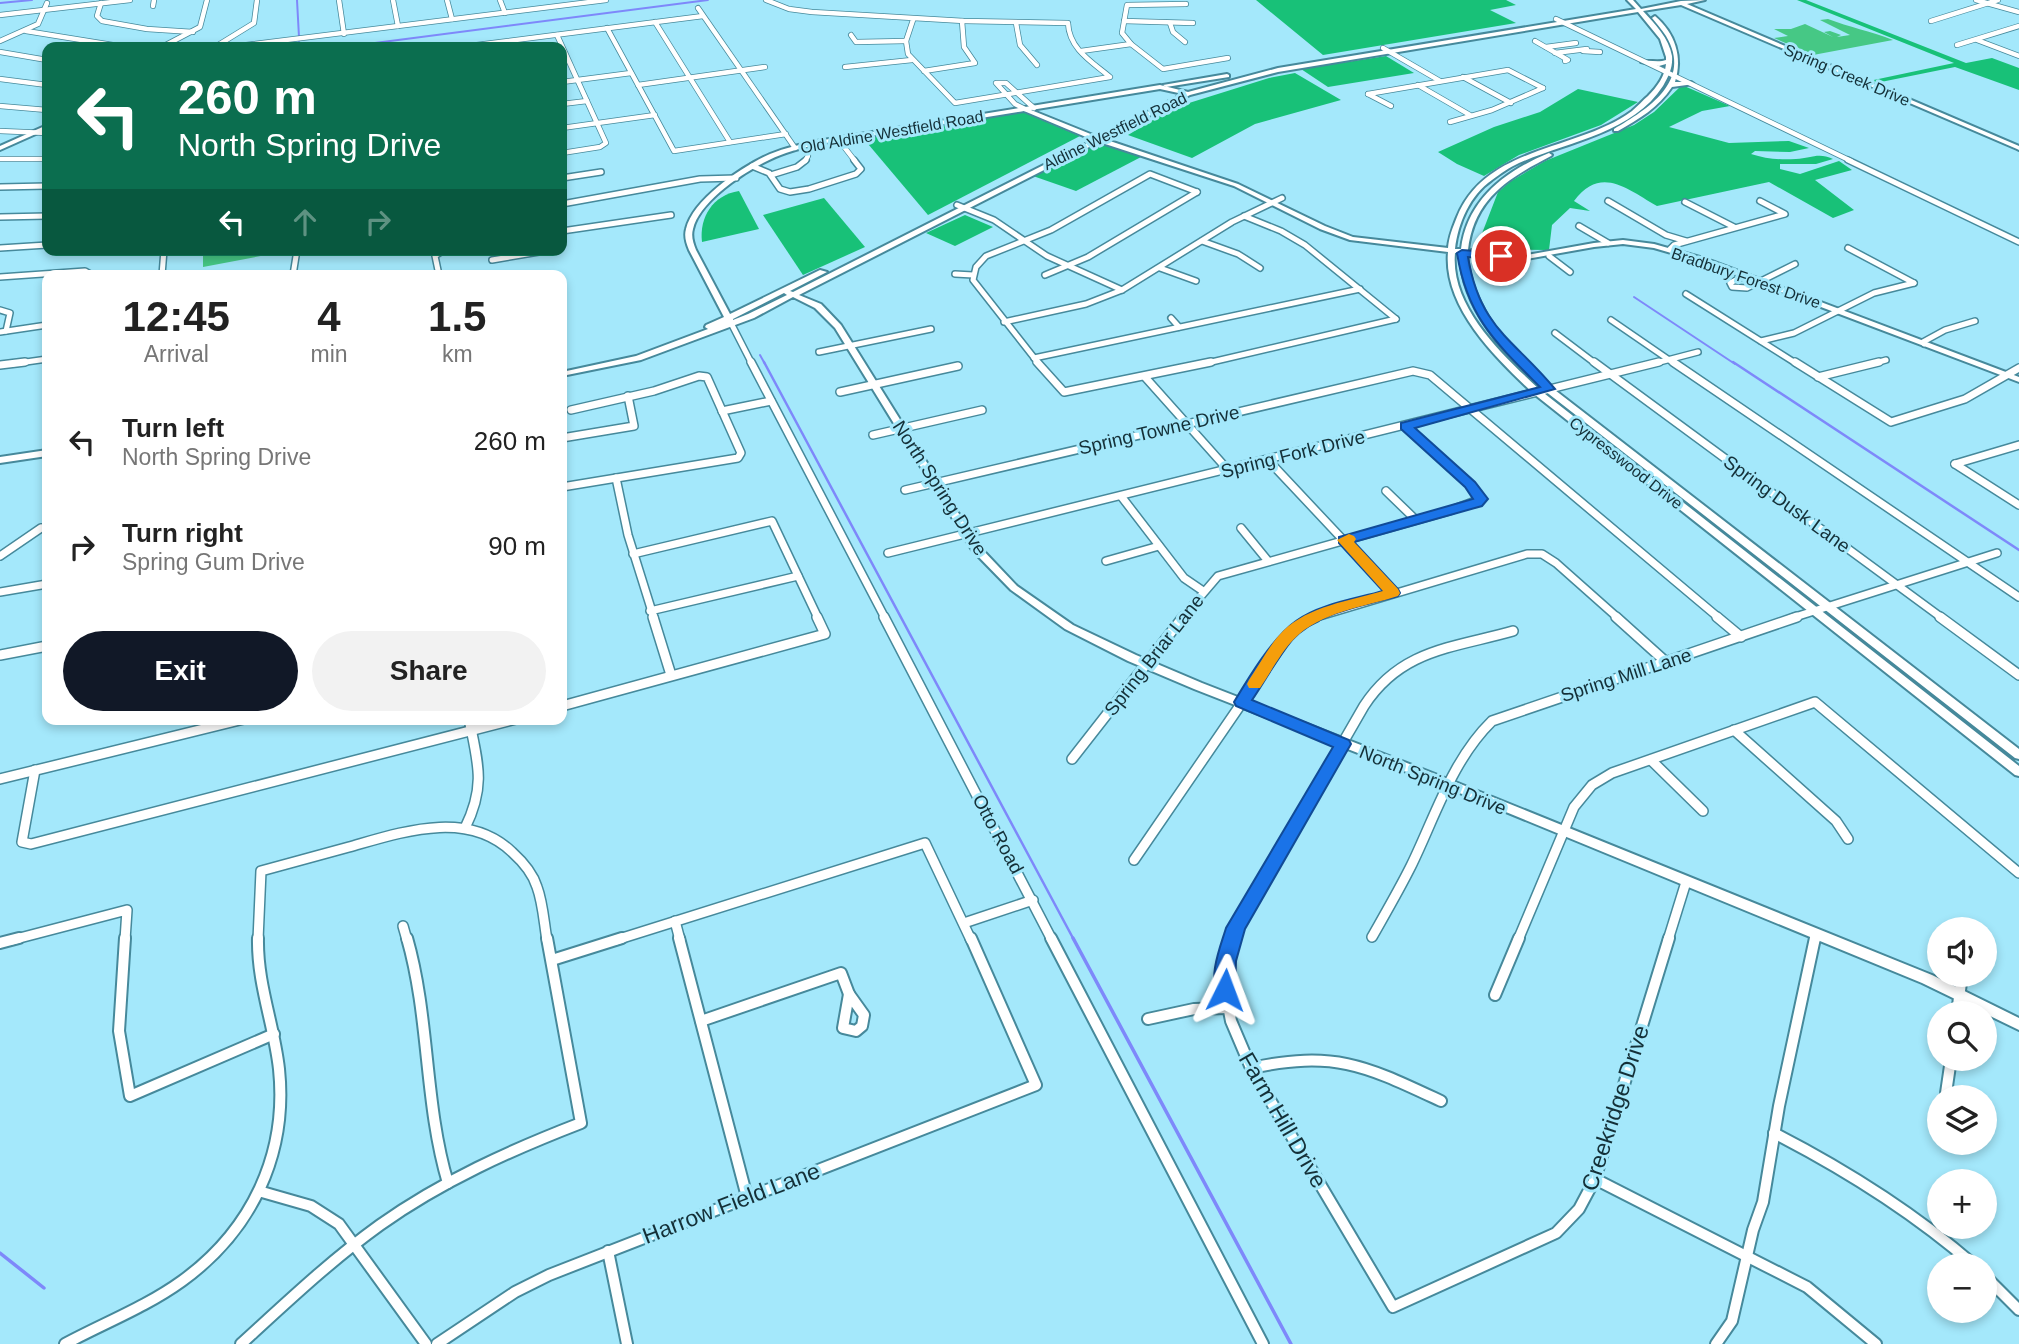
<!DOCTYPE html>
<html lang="en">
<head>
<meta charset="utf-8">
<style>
  body { margin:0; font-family:Arial,sans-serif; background:#f2f2f2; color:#222; height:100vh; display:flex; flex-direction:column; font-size:26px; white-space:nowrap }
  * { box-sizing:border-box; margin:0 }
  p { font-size:23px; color:#767676 }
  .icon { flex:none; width:38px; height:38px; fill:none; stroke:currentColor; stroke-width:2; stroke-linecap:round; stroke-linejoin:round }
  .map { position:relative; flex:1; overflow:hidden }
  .side { position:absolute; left:42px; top:270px; width:525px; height:455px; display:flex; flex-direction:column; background:#fff; border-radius:14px; box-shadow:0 4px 10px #0003 }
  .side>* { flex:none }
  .hud { position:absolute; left:42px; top:42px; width:525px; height:214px; border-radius:14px; box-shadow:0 4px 10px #0003; background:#0b6e4f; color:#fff; overflow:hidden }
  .fabs { position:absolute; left:1927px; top:917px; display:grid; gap:14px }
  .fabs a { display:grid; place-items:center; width:70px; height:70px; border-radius:50%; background:#fff; box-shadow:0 4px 10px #0003; font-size:35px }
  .pin { position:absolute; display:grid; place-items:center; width:60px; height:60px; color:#fff; margin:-30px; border:4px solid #fff; border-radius:50%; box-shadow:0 2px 7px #0007 }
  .me { position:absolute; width:77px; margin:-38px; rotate:3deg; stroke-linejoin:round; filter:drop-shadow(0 0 5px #0008) }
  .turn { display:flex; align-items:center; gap:24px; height:147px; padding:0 21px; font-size:32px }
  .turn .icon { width:91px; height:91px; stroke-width:2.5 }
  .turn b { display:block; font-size:49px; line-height:60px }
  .lanes { display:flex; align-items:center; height:66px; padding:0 21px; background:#0003; justify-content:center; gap:35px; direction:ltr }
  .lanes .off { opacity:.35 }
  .eta { display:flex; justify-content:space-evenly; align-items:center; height:119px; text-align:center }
  .eta b { font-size:42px; font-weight:700; line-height:49px }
  .cta { display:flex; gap:14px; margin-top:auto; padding:14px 21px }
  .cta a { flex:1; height:80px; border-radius:42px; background:#111827; color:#fff; font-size:28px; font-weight:700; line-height:80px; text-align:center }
  .cta a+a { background:#f2f2f2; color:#222 }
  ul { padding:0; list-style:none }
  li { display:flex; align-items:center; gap:21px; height:105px; padding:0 21px }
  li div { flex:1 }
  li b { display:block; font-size:26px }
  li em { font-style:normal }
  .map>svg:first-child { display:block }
</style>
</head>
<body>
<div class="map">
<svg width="2019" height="1344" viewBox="0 0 2019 1344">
  <rect width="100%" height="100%" fill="#a4e8fb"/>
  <g fill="#46c885">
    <path d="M1828 19C1849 27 1870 31 1893 40L1813 55 1774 38 1788 36 1774 29H1791L1805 24 1833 37 1824 32 1830 31 1841 35 1837 37 1850 35 1820 20Z"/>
    <path d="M203 250H292L203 267Z"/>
  </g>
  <g fill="#18c178">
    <path d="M1256 0H1506L1516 5 1490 10 1516 23 1323 55Z"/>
    <path d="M1797 0H1806L1966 63 1992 58 2019 68V90L1955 67 1876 83 1869 81 1954 63Z"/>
    <path d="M1386 56 1414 73 1328 87 1301 69Z"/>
    <path d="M1295 73 1341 100 1255 124 1192 158 1128 135 1173 108 1269 78Z"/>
    <path d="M1682 85 1730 106 1702 111 1669 127 1729 143 1789 141 1809 148 1790 152 1755 151 1751 154C1766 159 1781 160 1796 159 1811 158 1819 152 1833 159L1816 164H1780V169L1800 174 1839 161 1852 170 1815 180 1854 210 1833 218 1769 182 1657 206C1627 189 1601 165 1574 201L1590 211 1570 208 1552 225 1549 250 1476 249 1498 192 1511 181 1545 161 1634 125 1654 112Z"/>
    <path d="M1578 89 1638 102 1601 125 1519 155 1484 176 1457 164 1438 152 1494 127 1540 112Z"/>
    <path d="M1023 112 1080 136 928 215 863 138Z"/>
    <path d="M1098 143 1141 157 1076 191 1033 176Z"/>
    <path d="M739 191 759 229 702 242C699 217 713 195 739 191Z"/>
    <path d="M824 198 865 247 803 275 763 215Z"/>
    <path d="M965 215 993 227 955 246 926 233Z"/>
  </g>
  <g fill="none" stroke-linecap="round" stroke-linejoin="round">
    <g stroke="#7e88fa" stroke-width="2">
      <path d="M297 0 299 37"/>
      <path d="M0 3 32 0"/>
      <path d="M299 42 300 47"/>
      <path d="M344 47 708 0"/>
      <path d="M1634 297 1735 364"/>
      <path d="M760 355 765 364"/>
    </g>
    <g stroke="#7e88fa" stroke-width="2.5">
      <path d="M764 362 1074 940"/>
      <path d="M1733 362 2019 550"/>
    </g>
    <g stroke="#7e88fa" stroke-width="3.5">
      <path d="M1073 938 1291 1344"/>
      <path d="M0 1253 44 1288"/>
    </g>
    <defs>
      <g id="street-far4">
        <path d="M339 0 344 34"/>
        <path d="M393 0 398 26"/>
        <path d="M447 0 452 19"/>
        <path d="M500 0 505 13"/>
        <path d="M766 0 789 9 812 12 964 21 1068 23C1069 49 1092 62 1110 77L955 103 908 54 906 41 913 20"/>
        <path d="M1976 0 2019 12"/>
        <path d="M101 3 97 16 102 21 147 29 193 32"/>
        <path d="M1186 4 1127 5 1122 33 1131 44 1163 69 1228 58"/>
        <path d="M153 6 154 0"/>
        <path d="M698 8 795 148"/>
        <path d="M0 15 130 0"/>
        <path d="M1556 19 1851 161"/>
        <path d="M1124 21 1193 23"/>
        <path d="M1931 21 1998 0"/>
        <path d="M655 22 730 142"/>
        <path d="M1016 23 1020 45 1037 65"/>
        <path d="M1170 23 1173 32 1185 42"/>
        <path d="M607 28 674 151 786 134"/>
        <path d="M26 31 125 47"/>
        <path d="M557 35 606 143 600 147 562 153"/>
        <path d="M851 35 856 42 906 41"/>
        <path d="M1977 40 2019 56"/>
        <path d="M0 41 38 24 47 3"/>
        <path d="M1535 41 1568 60 1565 61"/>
        <path d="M1957 45 2019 26"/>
        <path d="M162 47 200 27 207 0"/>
        <path d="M215 47 254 23 257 0"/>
        <path d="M230 47 606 0"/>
        <path d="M461 47 703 16"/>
        <path d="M1546 47 1576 43"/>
        <path d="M1383 48 1440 81"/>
        <path d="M1081 51 1131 44"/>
        <path d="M1583 51 1600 52"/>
        <path d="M0 52 47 60"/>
        <path d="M1555 53 1587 49"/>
        <path d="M845 67 912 60"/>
        <path d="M924 71 975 63 964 47 962 21"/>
        <path d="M1463 77 1511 103"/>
        <path d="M0 79 47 85"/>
        <path d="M562 82 631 73"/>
        <path d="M638 85 765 67"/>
        <path d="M1418 85 1470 115"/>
        <path d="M1368 94 1508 70 1543 88"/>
        <path d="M1368 94 1391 106"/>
        <path d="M562 104 587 101"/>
        <path d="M0 106 47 110"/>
        <path d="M1025 109 1015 104 996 83H1006L1034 108"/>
        <path d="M1450 122 1492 110 1543 88"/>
        <path d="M562 128 655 115"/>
        <path d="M0 131 47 133"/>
        <path d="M838 139 855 161"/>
        <path d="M0 159H47"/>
        <path d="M805 161 808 156"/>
      </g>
      <g id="street-far3">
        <path d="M1848 160 2019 242"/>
        <path d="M752 166 769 173 780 189 790 192 809 189 856 174 861 169 854 160"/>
        <path d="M771 175 797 167 806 160"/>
        <path d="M562 178 601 172"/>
        <path d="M0 187 47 186"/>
        <path d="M1608 201 1666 235 1686 241"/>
        <path d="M1685 202 1734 227"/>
        <path d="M562 204 700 179 736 178"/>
        <path d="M957 205 994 220 1047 256 1122 290"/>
        <path d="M1244 216 1281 231 1305 245 1396 319"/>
        <path d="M0 217 47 216"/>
        <path d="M1579 226 1608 243"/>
        <path d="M562 231 671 215"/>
        <path d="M1202 241 1238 254 1260 268"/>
        <path d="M0 248 47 245"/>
        <path d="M1848 248 1914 283"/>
        <path d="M1672 251 1670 249 1674 245 1785 214 1760 201"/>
        <path d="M1549 256 1570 272"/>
        <path d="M492 260 551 250"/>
        <path d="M1160 268 1196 281"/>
        <path d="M955 274 973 275"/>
        <path d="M162 275 164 250"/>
        <path d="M293 275 297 250"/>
        <path d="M439 275 435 256 444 250"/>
        <path d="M1045 275 1088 257 1197 192"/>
        <path d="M1744 276 1730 283 1732 287 1747 288 1795 264"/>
        <path d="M0 277 85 271 92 275"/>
        <path d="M1686 294 1797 364"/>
        <path d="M0 310 10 313 6 331"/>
        <path d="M1171 318 1179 327"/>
        <path d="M1611 320 1675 364"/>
        <path d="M1004 322 1086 304 1122 290 1232 222 1282 198"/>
        <path d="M732 325 752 364"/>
        <path d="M0 332 47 325"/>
        <path d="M1555 333 1596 364"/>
        <path d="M1761 341 1794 333 1874 293 1914 283"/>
        <path d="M1924 344 1923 342 1945 330 1975 321"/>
        <path d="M819 352 931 329"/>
        <path d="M1034 358 1360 289"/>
        <path d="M12 364 47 359"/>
        <path d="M1039 364 973 280 976 267 986 256 1051 230 1150 174 1197 192"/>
        <path d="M1203 364 1396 319"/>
        <path d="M1652 364 1698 352"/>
        <path d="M1872 364 1886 360"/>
      </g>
      <g id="street-far2">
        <path d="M751 362 885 618"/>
        <path d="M1037 362 1064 392 1211 362"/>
        <path d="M1594 362 1942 618"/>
        <path d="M1673 362 2019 597"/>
        <path d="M1795 362 1891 422 1965 399 2019 368"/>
        <path d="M0 365 25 362"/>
        <path d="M1145 377 1228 470"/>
        <path d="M1818 377 1879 362"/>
        <path d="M840 392 958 366"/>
        <path d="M722 411 771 401"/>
        <path d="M873 435 982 410"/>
        <path d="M562 438 634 426 628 396"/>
        <path d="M1268 460 1393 593"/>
        <path d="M1955 464 2019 505"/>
        <path d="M1955 464 2019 445"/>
        <path d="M616 478 628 535 654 618"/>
        <path d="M562 487 738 458 741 453 707 377 699 376 654 391 571 410"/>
        <path d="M905 490 1413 371 1430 375 1719 618"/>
        <path d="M1386 491 1416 520"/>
        <path d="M1121 496 1184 578 1203 591"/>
        <path d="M1241 528 1268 561"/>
        <path d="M888 553 1659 362"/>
        <path d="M633 554 772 521 818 618"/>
        <path d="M0 556 41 528"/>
        <path d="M1106 561 1159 546"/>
        <path d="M0 592 47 584"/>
        <path d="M650 611 798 576"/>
        <path d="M1182 618 1218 576 1449 511 1481 499 1470 485 1405 426"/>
        <path d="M1313 618 1527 554H1542L1556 563 1618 618"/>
        <path d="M1792 618 1997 553"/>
      </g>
      <g id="street-far1">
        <path d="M653 617 671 675"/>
        <path d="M884 617 1052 940"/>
        <path d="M1616 617 1666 662"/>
        <path d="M1717 617 1741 637"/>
        <path d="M1940 617 2019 675"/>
        <path d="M0 655 47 646"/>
        <path d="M562 706 825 634 817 617"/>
        <path d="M1734 730 1836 821 1848 839"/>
        <path d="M1072 759 1183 617"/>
        <path d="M1651 760 1703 811"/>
        <path d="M35 770 22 842 31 844 516 719"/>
        <path d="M0 779 244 719"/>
        <path d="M465 828C486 786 478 763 469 719"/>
        <path d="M1134 860 1287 637 1303 623 1316 617"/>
        <path d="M675 921 680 940"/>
        <path d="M964 923 1033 900"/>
        <path d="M403 926 407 940"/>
        <path d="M1372 937C1385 914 1399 890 1411 866 1435 817 1452 760 1492 721L1797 617"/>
        <path d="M12 940 127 910 125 940"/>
        <path d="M258 940 261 871C290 863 320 855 349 847 402 832 467 809 512 852 522 861 533 874 537 887 543 903 544 923 547 940"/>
        <path d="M616 940 925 843 971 940"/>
        <path d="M1232 940 1236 928 1364 706C1401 649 1453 648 1513 631"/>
        <path d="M1518 940 1574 807 1592 785 1612 773 1815 702 2019 873"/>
        <path d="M1668 940 1686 882"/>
        <path d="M1815 940 1816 935"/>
      </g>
      <g id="street">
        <path d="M125 938 119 1031 130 1096 274 1034"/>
        <path d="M407 938C430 1018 424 1103 448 1183"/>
        <path d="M679 938 747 1197"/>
        <path d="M1051 938 1263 1344"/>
        <path d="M1233 938 1226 961 1225 990 1231 1021 1251 1068 1393 1307 1556 1233 1579 1209 1595 1179 1669 938"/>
        <path d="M0 943 19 938"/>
        <path d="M552 960 622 938"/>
        <path d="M849 994 864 1015 862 1026 856 1031 843 1028Z"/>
        <path d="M1495 995 1519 938"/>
        <path d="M1957 1013 1962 975"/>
        <path d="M1148 1019 1194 1009 1228 1008"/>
        <path d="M701 1021 841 973 849 994"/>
        <path d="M1251 1068C1336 1050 1366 1066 1441 1101"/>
        <path d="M1946 1093 1951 1059"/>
        <path d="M1774 1133C1846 1170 1913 1212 1974 1265"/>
        <path d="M1595 1179 1807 1287 1876 1344"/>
        <path d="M262 1192 311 1206 339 1224 426 1344"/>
        <path d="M608 1251 627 1344"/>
        <path d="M1984 1275 2019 1310"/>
        <path d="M65 1344C104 1323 146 1307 182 1281 251 1231 288 1155 279 1069 274 1024 257 984 258 938"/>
        <path d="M241 1344C286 1303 330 1261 380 1225 442 1181 511 1150 581 1123L547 938"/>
        <path d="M437 1344 515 1292 549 1275 1036 1085 971 938"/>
        <path d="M1716 1344 1732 1321 1753 1230 1763 1202 1779 1106 1815 938"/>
      </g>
      <g id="secondary">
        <path d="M1627 0H1633L1641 9 1681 1 1705 0 1687 4 2019 146V150L2017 149 1681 5 1643 11C1655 24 1669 38 1672 56 1673 67 1669 76 1663 86 1633 133 1567 142 1519 163 1510 167 1500 174 1492 180 1470 195 1458 223 1455 249H1461C1467 200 1505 171 1549 153L1552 155 1551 156C1509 178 1474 198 1468 250L1521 256 1594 243 1623 240 1654 244 1707 259 2019 377V382L1702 262 1654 248 1623 244 1594 247 1521 260 1467 254C1471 310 1512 351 1551 387L2019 749V759L2015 758 1545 391C1506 355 1461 310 1460 253H1455C1450 308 1504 356 1540 390L2019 766V776L2015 775 1534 394C1497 359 1443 308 1448 252L1350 240 1320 229 1234 186 1099 142 799 295 821 304 841 325 979 546 1017 586 1073 625 1136 655 1202 683 1453 781 1932 975 2019 1018V1030L1922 983 1445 787 1194 689 1128 661 1065 629 1011 590 972 550 835 328 815 308 793 297 754 318 641 360 562 376V372L636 356 708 329 705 327 706 325 724 317 689 250C686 243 684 236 686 229 693 199 743 166 770 154 785 148 801 144 817 141L1160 85 1188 92 1278 68 1636 9ZM1638 12 1660 39 1666 57V60C1658 63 1647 59 1641 62L1659 66 1666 64C1665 76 1657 87 1648 96 1643 100 1638 106 1632 111 1578 151 1486 145 1457 217 1453 227 1449 236 1448 248L1353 237 1325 226 1238 184 1104 139 1190 95 1278 72ZM1160 89 1183 94 1098 137 1031 110ZM1024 111 1093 140 793 292 790 291 827 272 820 270 730 314 696 250C693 243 691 236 693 229 700 198 758 162 786 153 815 143 846 140 876 135 925 127 975 119 1024 111ZM784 293 787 295 748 314 733 320V319Z"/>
        <path d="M1655 16C1675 33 1683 57 1675 82H1691L1694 84 1672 87C1658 108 1639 119 1618 131H1614V129C1648 109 1693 81 1666 36 1662 30 1657 24 1652 18Z"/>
        <path d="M1227 74 1229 75V77L1166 87 1163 85Z"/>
        <path d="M47 125V129L0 150V146Z"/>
        <path d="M47 450V456L0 463V457Z"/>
      </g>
    </defs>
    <use href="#street-far4" stroke="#46899b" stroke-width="6"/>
    <use href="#street-far3" stroke="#46899b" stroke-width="8"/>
    <use href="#street-far2" stroke="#46899b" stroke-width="10"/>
    <use href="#street-far1" stroke="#46899b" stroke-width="12"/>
    <use href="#street" stroke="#46899b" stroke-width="14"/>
    <use href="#secondary" stroke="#46899b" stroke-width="4"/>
    <use href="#street-far4" stroke="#fff" stroke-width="4.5"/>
    <use href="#street-far3" stroke="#fff" stroke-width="5"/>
    <use href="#street-far2" stroke="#fff" stroke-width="7"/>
    <use href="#street-far1" stroke="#fff" stroke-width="9"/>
    <use href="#street" stroke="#fff" stroke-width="10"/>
    <use href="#secondary" fill="#fff" fill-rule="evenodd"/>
  </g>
  <path fill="#1a73e8" stroke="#114b97" stroke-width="2" d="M1462 250 1501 253 1506 256 1501 260 1468 257C1480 329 1514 339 1555 389L1415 428 1475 482 1488 499 1482 506 1354 542 1398 589 1400 593 1398 596C1364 606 1318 612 1292 640 1277 658 1265 681 1252 700L1349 740 1351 744 1245 929 1236 961 1235 990 1232 996 1225 999 1218 996C1208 976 1220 948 1226 928L1333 747 1236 706 1234 702C1249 677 1273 637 1296 621 1319 604 1355 599 1383 591L1339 543V537L1473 499 1465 487 1401 429V423L1540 387C1496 343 1467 317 1457 253Z"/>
  <path fill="#f59e0b" d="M1349 534 1354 536 1356 539 1354 542 1398 589 1400 593 1398 596C1364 607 1320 612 1294 639 1281 652 1271 672 1260 688H1249L1247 684 1249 680C1260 664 1270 644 1283 631 1309 606 1349 601 1383 591L1337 540Z"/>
  <g text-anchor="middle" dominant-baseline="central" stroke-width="6" stroke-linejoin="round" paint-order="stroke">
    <g font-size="16" fill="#143038" stroke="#a4e8fb">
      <text transform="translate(1847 75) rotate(23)">Spring Creek Drive</text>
      <text transform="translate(1115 131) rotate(-26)">Aldine Westfield Road</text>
      <text transform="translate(892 132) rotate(-10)">Old Aldine Westfield Road</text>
      <text transform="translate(1746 278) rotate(19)">Bradbury Forest Drive</text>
      <text transform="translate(1626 463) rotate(38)">Cypresswood Drive</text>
    </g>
    <g font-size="19" fill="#143038" stroke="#a4e8fb">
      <text transform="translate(1159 430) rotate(-13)">Spring Towne Drive</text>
      <text transform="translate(1293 454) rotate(-14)">Spring Fork Drive</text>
      <text transform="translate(940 488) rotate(57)">North Spring Drive</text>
      <text transform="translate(1787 504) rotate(36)">Spring Dusk Lane</text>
      <text transform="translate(1154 655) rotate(-52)">Spring Briar Lane</text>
      <text transform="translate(1626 675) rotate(-18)">Spring Mill Lane</text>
      <text transform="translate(1433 780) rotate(22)">North Spring Drive</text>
      <text transform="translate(998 834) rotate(62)">Otto Road</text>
    </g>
    <g font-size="23" fill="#143038" stroke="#a4e8fb">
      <text transform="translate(1615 1108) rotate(-72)">Creekridge Drive</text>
      <text transform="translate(1283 1120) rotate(60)">Farm Hill Drive</text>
      <text transform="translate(731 1203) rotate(-21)">Harrow Field Lane</text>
    </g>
  </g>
</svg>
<div class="fabs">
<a><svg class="icon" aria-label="sound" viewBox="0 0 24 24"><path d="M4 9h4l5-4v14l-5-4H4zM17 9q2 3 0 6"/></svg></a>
<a><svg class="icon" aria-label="search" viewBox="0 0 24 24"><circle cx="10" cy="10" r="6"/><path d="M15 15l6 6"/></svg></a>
<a><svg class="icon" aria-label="layers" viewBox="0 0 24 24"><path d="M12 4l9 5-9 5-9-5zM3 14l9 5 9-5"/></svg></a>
<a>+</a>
<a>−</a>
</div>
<div class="pin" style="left:1501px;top:256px;background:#d93025"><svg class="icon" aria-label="arrive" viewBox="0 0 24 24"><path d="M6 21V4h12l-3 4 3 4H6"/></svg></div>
<svg class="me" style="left:1225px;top:990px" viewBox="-20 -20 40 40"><path d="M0-17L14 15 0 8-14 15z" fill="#1a73e8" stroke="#fff" stroke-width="4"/></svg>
<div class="hud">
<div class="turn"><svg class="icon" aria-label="left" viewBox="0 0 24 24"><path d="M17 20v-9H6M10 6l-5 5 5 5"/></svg><div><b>260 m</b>North Spring Drive</div></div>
<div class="lanes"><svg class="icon" aria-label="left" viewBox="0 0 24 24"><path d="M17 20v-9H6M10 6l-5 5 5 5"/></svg><svg class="icon off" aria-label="ahead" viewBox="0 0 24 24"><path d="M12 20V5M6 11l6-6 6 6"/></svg><svg class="icon off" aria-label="right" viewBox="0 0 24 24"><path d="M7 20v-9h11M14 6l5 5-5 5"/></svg></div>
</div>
<section class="side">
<div class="eta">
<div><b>12:45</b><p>Arrival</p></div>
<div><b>4</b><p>min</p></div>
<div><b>1.5</b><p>km</p></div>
</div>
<ul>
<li><svg class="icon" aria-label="left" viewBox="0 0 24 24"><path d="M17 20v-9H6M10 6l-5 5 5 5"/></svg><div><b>Turn left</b><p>North Spring Drive</p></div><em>260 m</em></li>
<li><svg class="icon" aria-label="right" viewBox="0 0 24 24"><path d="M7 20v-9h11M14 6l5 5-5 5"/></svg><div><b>Turn right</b><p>Spring Gum Drive</p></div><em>90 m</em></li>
</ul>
<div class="cta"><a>Exit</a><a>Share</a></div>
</section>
</div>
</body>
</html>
